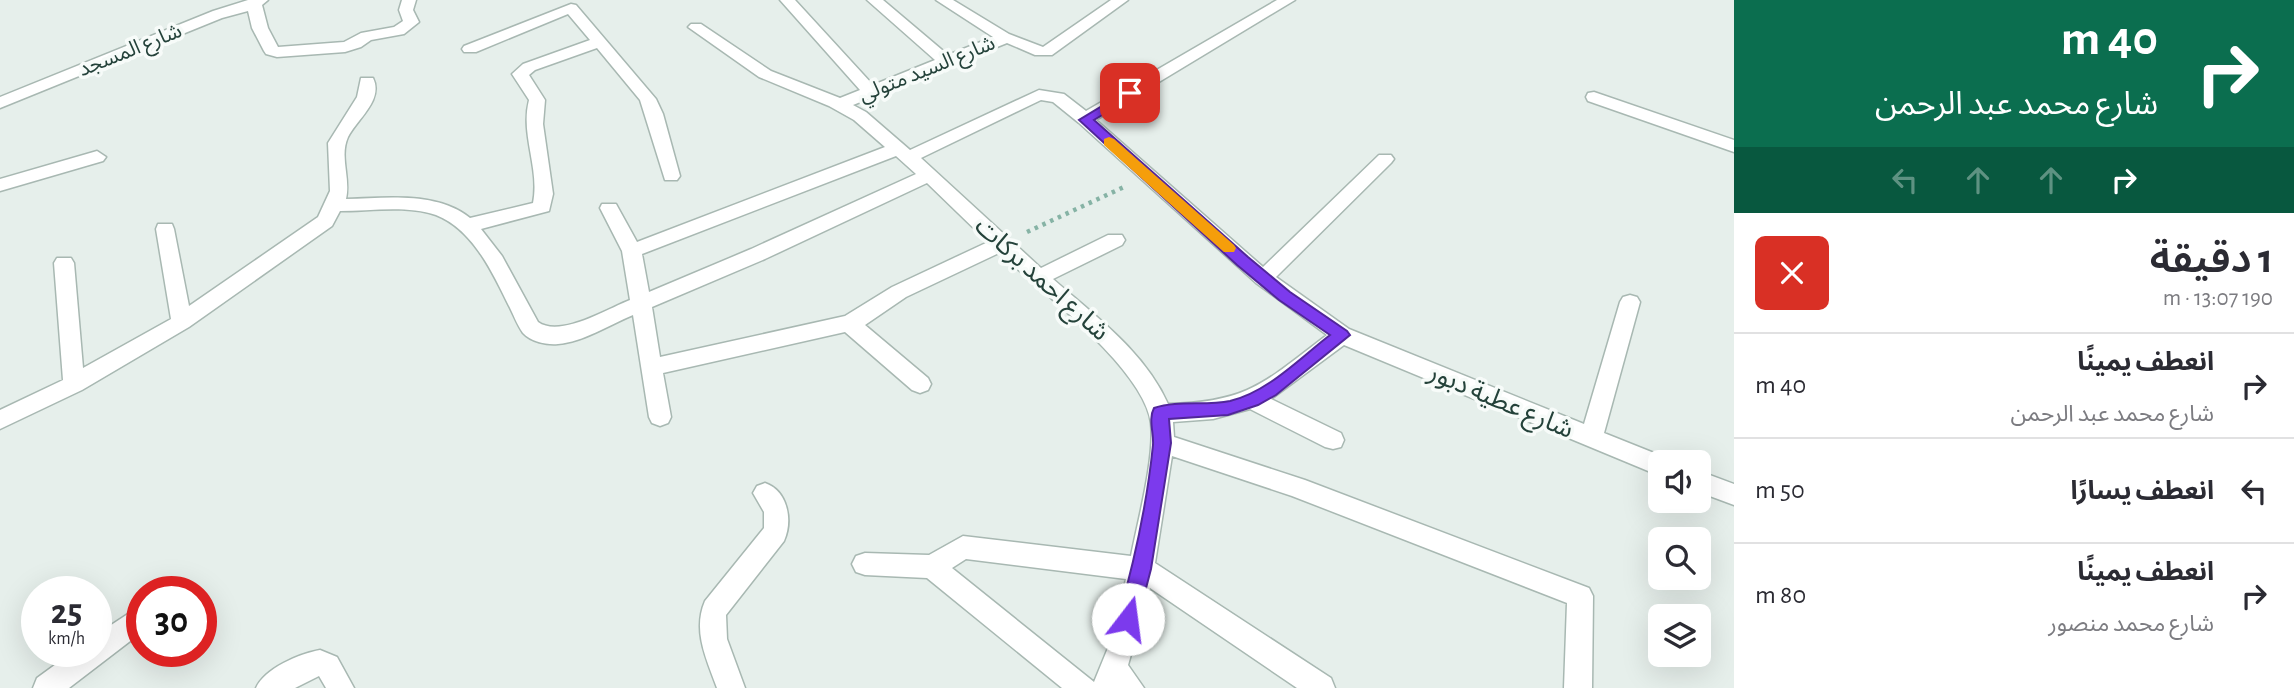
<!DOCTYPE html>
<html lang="ar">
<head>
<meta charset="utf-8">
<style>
  body { margin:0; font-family:"Alegreya Sans","Noto Sans Arabic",sans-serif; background:#f7f7f7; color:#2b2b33; direction:rtl; height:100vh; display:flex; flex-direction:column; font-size:26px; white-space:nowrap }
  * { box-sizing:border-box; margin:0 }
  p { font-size:23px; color:#7c7c81 }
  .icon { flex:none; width:38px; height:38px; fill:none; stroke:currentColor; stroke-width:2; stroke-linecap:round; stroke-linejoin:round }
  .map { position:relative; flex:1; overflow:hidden; direction:ltr }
  .sheet { display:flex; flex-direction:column; background:#fff; width:560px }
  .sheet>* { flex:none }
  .banner { background:#0b6e4f; color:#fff; overflow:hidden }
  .tools { position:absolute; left:1648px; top:450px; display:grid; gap:14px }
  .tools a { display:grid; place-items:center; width:63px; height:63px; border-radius:10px; background:#fff; box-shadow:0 7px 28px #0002; font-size:35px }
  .speed { position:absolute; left:21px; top:576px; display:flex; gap:14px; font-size:35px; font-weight:700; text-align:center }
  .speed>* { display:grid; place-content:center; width:91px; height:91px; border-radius:50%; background:#fff; box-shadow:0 7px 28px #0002; line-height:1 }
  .speed small { font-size:18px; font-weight:400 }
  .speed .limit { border:10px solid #d22; background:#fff; color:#111 }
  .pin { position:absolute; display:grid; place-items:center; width:60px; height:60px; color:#fff; margin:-30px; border-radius:14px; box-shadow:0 4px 10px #0006 }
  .me { position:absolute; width:77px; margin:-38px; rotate:15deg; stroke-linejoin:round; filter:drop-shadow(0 0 5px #0008) }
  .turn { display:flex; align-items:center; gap:24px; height:147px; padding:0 21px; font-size:32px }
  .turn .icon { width:91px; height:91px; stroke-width:2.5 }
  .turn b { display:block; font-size:49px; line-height:60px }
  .lanes { display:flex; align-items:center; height:66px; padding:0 21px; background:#0003; justify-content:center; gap:35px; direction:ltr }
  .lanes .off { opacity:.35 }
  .round { display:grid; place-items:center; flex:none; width:74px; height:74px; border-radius:10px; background:#f7f7f7 }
  .headline { display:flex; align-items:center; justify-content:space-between; height:119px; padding:0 21px }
  h1 { font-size:42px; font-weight:600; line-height:52px }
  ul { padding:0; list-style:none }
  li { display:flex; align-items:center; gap:21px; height:105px; padding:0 21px; border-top:2px solid #e1e1e2 }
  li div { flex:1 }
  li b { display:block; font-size:26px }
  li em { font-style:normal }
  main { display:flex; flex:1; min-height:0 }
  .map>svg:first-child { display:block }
</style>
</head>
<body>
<main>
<section class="sheet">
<div class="banner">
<div class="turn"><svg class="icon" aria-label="right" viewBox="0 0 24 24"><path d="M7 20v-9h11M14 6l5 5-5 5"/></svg><div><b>40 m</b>شارع محمد عبد الرحمن</div></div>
<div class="lanes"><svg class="icon off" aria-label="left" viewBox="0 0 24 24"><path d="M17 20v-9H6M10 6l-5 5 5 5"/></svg><svg class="icon off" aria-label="ahead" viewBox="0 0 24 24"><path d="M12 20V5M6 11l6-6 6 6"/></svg><svg class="icon off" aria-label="ahead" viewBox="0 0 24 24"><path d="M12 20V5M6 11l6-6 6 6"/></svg><svg class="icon" aria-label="right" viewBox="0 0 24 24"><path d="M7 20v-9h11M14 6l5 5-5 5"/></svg></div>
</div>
<div class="headline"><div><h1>1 دقيقة</h1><p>190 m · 13:07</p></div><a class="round" style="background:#d93025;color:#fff"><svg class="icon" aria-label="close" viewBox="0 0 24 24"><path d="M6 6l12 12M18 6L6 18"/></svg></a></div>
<ul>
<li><svg class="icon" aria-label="right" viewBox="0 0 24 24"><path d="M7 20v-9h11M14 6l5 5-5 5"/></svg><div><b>انعطف يمينًا</b><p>شارع محمد عبد الرحمن</p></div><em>40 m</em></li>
<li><svg class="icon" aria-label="left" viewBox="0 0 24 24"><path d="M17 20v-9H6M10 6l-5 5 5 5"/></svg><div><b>انعطف يسارًا</b></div><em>50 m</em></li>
<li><svg class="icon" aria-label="right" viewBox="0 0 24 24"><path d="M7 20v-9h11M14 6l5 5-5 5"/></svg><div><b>انعطف يمينًا</b><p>شارع محمد منصور</p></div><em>80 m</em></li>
</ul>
</section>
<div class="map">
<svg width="1734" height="688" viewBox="0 0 1734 688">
  <rect width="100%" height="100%" fill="#e6efeb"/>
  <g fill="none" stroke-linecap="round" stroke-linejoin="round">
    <defs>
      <g id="street">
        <path d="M248 0H268L262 5 268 28 278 47 344 42 361 33 394 27 403 21 399 10 402 0H416L413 10 419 22 404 34 371 40 361 47 345 52 277 57 266 54 264 51 252 28 248 11 222 18 0 108V97L213 11Z"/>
        <path d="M780 0H795L873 85 935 60 867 0H883L948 55 993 37 936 0H953L1009 34 1043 47 1111 0H1128L1052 55H1035L1007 43 853 105 866 112 910 150 1039 90 1064 94 1086 111 1277 0H1295L1096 120 1263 267 1379 155H1391L1394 159 1391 163 1276 277 1349 329 1584 424 1620 302 1623 297 1630 295 1637 297 1640 302 1604 433 1669 459 1671 462H1661V476L1653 473 1344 345 1271 399 1341 433 1344 440 1341 447 1333 449 1325 447 1250 409 1213 419 1173 422 1174 437 1305 480 1589 588 1593 596 1592 688H1564L1567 603 1292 496 1172 456 1155 563 1331 678 1335 688H1297L1150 588 1128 665 1144 688H1062L927 578 865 575 856 572 852 564 856 556 865 553 929 555 963 536 1131 556C1138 520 1155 457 1151 423 1144 369 1040 290 999 253L906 297 865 325 928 378 931 384 928 390 920 393 912 390 845 332 663 373 671 417 668 423 660 426 652 423 649 417 633 315C609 325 583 342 558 344 547 345 531 342 523 333 517 325 513 313 508 304 492 271 472 229 436 215 407 205 370 211 340 211L332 226 189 327 82 390 0 429V410L63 380 54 263 57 258H71L74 263 83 368 171 319 156 229 158 224H172L174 229 189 306 318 217 330 191 328 143 357 97 361 78H373C384 100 357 119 348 137 339 157 351 178 346 199 385 198 437 191 470 218L533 203C540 168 520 135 529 100L512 74 523 64 590 40 568 14 476 52H464L462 49 464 46 571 4 576 5 656 99 663 114 680 176 677 180H665L640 100 597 48 535 70 529 75 545 100 543 124 553 194 549 211 481 229 502 256 538 322C560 338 607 309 630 300L622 251 600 208 602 204H616L637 242 885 147 854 120 829 106 759 77 688 27 691 24H701L771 71 840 98 860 90ZM1041 100 1053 102 1079 123 1256 283 1327 335C1265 382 1249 402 1168 404 1144 351 1096 317 1053 279L1122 245 1125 240 1122 235H1108L1041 268 921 158ZM896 156 916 174 751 249 649 292 642 254ZM927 183 988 242 892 287 845 316 660 357 652 307 765 259ZM966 559 1126 579 1110 643 1094 682 952 568Z"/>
        <path d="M1594 92 1734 140V152L1588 101 1586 97 1588 93Z"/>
        <path d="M97 151 106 157 103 161 0 191V179Z"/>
        <path d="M1699 471 1734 484V505L1699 492Z"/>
        <path d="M765 483C788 491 793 521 784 541L726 615 727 639 745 688H717C707 660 692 631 705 601L764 528V512L753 493 757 486Z"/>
        <path d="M140 606 142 632 69 688H33L37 678 74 651H96V635Z"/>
        <path d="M320 650 337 657 354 688H326L319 676 295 688H256C265 668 299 654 320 650Z"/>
      </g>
    </defs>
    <use href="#street" stroke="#a8b8b2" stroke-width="3"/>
    <path stroke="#86b3a5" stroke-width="4.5" stroke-dasharray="3.5 5" stroke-linecap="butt" d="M1027 232 1124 187"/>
    <use href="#street" fill="#fff" fill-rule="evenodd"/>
  </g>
  <path fill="#7c3aed" stroke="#51269a" stroke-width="2" d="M1130 89 1135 90V96L1094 120 1248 257 1290 292 1347 331 1350 335 1276 395 1258 405 1228 415 1169 419 1171 443 1151 569 1138 619 1135 626 1128 629 1121 626 1118 619C1134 563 1147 504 1153 445 1154 433 1148 419 1154 408 1178 400 1205 406 1230 401 1268 392 1300 358 1330 335L1279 300 1237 265 1079 120Z"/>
  <path fill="#f59e0b" d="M1109 137 1114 139 1234 245 1236 248 1234 252H1224L1104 145V139Z"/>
  <g text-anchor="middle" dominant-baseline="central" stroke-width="7" stroke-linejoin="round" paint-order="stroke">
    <g font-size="21" fill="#24423a" stroke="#f7fbf9">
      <text transform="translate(130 50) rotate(-22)">شارع المسجد</text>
      <text transform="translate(927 69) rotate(-22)">شارع السيد متولي</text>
    </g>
    <g font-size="26" fill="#24423a" stroke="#f7fbf9">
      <text transform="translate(1042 279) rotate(42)">شارع احمد بركات</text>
      <text transform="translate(1501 401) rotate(23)">شارع عطية دبور</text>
    </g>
  </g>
</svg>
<div class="tools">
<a><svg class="icon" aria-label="sound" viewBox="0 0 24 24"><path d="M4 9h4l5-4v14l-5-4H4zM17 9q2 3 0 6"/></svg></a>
<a><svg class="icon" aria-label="search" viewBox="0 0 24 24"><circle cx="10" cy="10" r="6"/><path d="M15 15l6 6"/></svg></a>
<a><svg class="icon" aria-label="layers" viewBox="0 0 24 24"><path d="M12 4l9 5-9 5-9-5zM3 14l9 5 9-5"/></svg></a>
</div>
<div class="speed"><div>25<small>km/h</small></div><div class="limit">30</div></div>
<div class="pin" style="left:1130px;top:93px;background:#d93025"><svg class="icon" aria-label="arrive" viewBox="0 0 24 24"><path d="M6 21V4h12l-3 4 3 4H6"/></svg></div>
<svg class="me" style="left:1128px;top:619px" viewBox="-20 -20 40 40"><circle r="19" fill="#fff"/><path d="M0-13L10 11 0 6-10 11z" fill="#7c3aed"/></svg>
</div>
</main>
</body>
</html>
